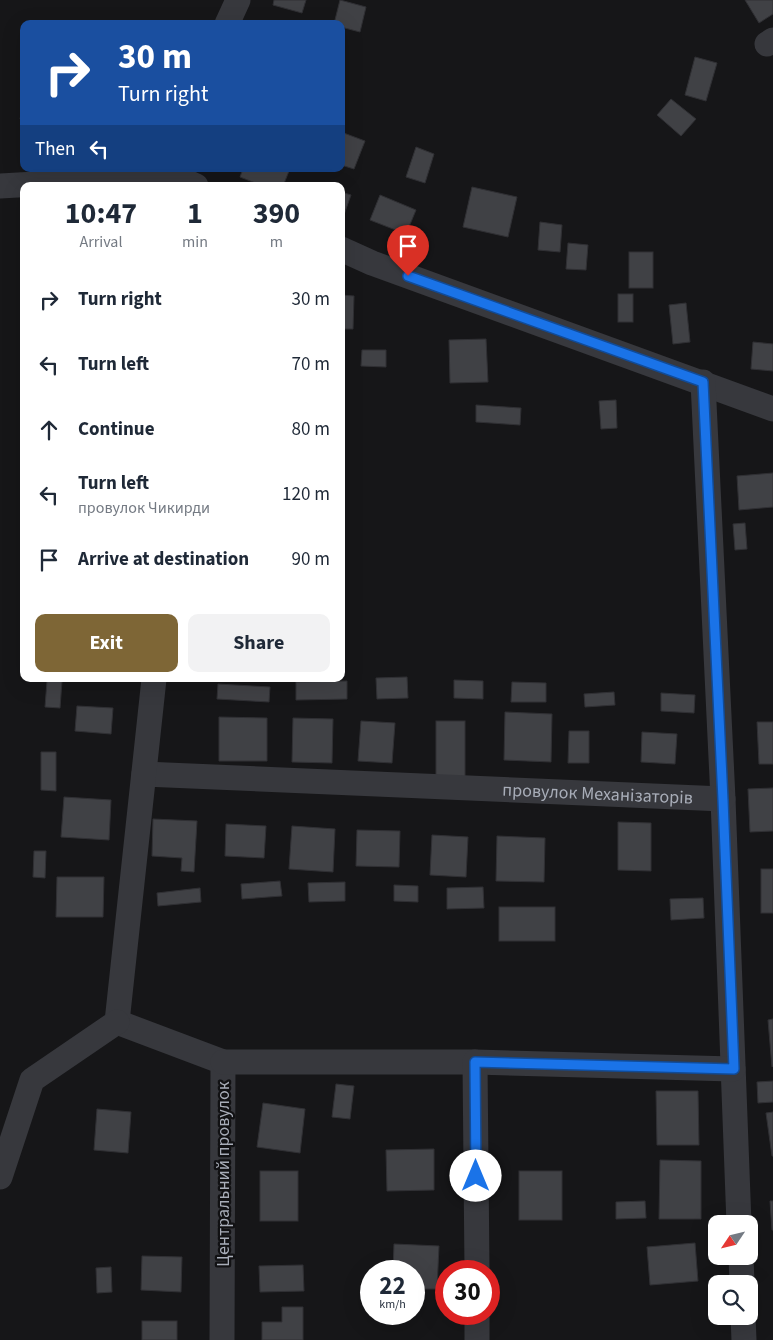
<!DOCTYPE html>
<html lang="en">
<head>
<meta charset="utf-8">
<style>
  body { margin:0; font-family:"Source Sans 3",sans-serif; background:#f2f2f3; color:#1f2937; height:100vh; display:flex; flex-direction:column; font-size:19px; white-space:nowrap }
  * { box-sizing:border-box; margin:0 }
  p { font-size:16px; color:#747a83 }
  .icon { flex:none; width:28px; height:28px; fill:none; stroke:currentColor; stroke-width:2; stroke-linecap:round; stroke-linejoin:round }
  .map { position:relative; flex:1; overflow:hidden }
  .sheet { position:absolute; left:20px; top:182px; width:325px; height:500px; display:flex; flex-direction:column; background:#fff; border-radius:10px; box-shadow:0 5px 20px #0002 }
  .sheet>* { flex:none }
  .banner { position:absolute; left:20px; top:20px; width:325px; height:152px; border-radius:10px; box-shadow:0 5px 20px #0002; background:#1a4fa0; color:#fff; overflow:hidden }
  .needle { width:32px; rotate:235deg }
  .fabs { position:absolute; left:708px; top:1215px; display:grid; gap:10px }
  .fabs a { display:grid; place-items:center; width:50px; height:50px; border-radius:10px; background:#fff; box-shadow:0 5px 20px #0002; font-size:25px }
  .speed { position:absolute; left:360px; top:1260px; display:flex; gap:10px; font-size:25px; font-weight:700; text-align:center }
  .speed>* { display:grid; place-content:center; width:65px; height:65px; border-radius:50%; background:#fff; box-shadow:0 5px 20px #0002; line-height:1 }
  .speed small { font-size:12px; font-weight:400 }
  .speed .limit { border:8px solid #d22; background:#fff; color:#111 }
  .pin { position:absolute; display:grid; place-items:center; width:42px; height:42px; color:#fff; margin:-51px -21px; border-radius:50% 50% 50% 0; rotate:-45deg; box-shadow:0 0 5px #0007 }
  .pin .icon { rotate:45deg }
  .me { position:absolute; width:55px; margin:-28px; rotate:0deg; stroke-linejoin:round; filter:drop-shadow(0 0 4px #0008) }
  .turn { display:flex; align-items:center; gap:18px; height:105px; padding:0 15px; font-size:22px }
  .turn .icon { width:65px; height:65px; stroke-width:2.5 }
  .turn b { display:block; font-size:35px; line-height:42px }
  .then { display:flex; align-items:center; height:48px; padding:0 15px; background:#0003; gap:10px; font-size:19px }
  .eta { display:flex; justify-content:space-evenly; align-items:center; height:85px; text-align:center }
  .eta b { font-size:30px; font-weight:700; line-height:35px }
  .cta { display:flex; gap:10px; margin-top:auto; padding:10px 15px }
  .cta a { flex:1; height:58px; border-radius:10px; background:#7e6636; color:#fff; font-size:20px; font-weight:700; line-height:58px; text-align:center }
  .cta a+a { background:#f2f2f3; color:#1f2937 }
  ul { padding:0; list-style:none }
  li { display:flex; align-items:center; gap:15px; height:65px; padding:0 15px }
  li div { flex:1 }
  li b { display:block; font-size:19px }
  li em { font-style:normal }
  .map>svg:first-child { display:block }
</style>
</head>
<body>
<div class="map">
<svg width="773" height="1340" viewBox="0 0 773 1340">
  <rect width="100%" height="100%" fill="#161618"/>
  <g fill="#404145" stroke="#303034">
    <path d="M274 0H306L302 13 273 5Z"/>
    <path d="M340 0 366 7 360 32 341 27V24H334Z"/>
    <path d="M745 0H773V14L759 23Z"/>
    <path d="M695 57 717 63 706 101 685 95Z"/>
    <path d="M671 99 696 119 681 136 657 115Z"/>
    <path d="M24 103V120L20 119Z"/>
    <path d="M341 132 365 141 354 169 341 165Z"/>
    <path d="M416 147 434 154 425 183 406 177Z"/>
    <path d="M243 169H284L289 171 283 186H263L240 177Z"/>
    <path d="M472 187 517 197 508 237 463 227Z"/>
    <path d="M341 192 351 195 341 223Z"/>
    <path d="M380 195 416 210 406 234 370 220Z"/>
    <path d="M540 222 562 225 560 252 538 250Z"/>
    <path d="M568 243 588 245 586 270 566 269Z"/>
    <rect x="629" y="252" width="24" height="36"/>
    <rect x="618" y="294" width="15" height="28"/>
    <path d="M341 295 354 296 353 329H341Z"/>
    <path d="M686 303 690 342 673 344 669 305Z"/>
    <path d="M486 339 488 382 450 383 449 340Z"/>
    <path d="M753 342 773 344V371L751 369Z"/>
    <path d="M362 350H386V367L361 366Z"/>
    <path d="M616 400 617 428 601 429 599 401Z"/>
    <path d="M476 405 521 408 520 425 476 422Z"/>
    <path d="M773 473V507L739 510 737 476Z"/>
    <path d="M745 523 747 549 735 550 733 524Z"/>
    <path d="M407 677 408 698 377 699 376 678Z"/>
    <path d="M454 680 483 681V699L454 698Z"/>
    <path d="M47 681H62L60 708 45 707Z"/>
    <path d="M347 681V699L296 700V682Z"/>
    <path d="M512 682 546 683V702H511Z"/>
    <path d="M218 684 270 687 269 702 217 699Z"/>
    <path d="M614 692 615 705 585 707 584 694Z"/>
    <path d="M661 693 695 695 694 713 661 711Z"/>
    <path d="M77 706 113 708 111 734 75 731Z"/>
    <path d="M505 712 552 714 551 762 504 760Z"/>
    <path d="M219 717 267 718V761H219Z"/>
    <path d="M293 718 333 719 332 763 292 762Z"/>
    <path d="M361 721 395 723 392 763 358 761Z"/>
    <rect x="436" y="721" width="29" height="59"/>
    <path d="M757 722H773V764H759Z"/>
    <path d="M569 731H589V763H568Z"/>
    <path d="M642 732 677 734 675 764 641 762Z"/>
    <path d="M41 752H56V791L41 790Z"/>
    <path d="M773 788V831L750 832 748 789Z"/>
    <path d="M64 797 111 800 109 840 61 837Z"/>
    <path d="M153 819 197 821 194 872 181 871 182 858 152 856Z"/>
    <path d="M618 822 651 823V871L618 870Z"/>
    <path d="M226 824 266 826 264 858 225 856Z"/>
    <path d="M292 826 335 829 333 872 289 869Z"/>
    <path d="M357 830 400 831 399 867 356 866Z"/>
    <path d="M432 835 468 837 466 877 430 875Z"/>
    <path d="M497 836 545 838 544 882 496 881Z"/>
    <path d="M34 851H46L45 878 33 877Z"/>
    <rect x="761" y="869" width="12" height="44"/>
    <path d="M57 877H104L103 917H56Z"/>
    <path d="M280 881 282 896 242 899 241 884Z"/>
    <path d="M345 882V901L309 902 308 883Z"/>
    <path d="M394 885 418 886V902L394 901Z"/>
    <path d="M483 887 484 908 447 909V888Z"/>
    <path d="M200 888 201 902 158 906 157 893Z"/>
    <path d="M703 898 704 918 671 920 670 899Z"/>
    <rect x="499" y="907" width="56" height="34"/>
    <path d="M773 1019V1066L772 1067 768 1020Z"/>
    <path d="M773 1081V1102L758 1103 757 1082Z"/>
    <path d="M336 1084 354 1086 350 1119 332 1117Z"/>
    <path d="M656 1091H698L699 1145H657Z"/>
    <path d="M263 1103 305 1109 300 1153 257 1147Z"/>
    <path d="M97 1109 131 1112 128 1153 94 1150Z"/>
    <path d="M773 1112V1156H772L766 1113Z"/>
    <path d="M434 1149V1190L387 1191 386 1150Z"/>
    <path d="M660 1160 701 1161V1219H659Z"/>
    <rect x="260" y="1171" width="38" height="50"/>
    <rect x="519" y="1171" width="43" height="49"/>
    <path d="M645 1201 646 1218 616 1219V1202Z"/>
    <path d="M770 1201H773V1230H772Z"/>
    <path d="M695 1243 698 1281 650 1285 647 1247Z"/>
    <path d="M394 1244 439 1246 437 1289H414V1271H393Z"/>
    <path d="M142 1256 182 1257 181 1292 141 1290Z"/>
    <path d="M303 1265 304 1291 260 1292 259 1266Z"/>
    <path d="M111 1267 112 1292 97 1293 96 1268Z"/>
    <path d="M282 1307H303V1340H262V1322H282Z"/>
    <rect x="142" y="1321" width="35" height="19"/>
  </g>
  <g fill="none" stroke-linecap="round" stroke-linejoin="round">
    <g stroke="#37383d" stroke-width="25">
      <path d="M227 24 238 0"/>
      <path d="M767 44 773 40"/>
      <path d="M0 186 174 176 196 186"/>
      <path d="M341 249 372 263 773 409"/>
      <path d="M703 382 723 799 739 1224"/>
      <path id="s1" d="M144 774 723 799"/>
      <path d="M117 1022 223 1062 222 1340"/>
      <path d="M117 1022 154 679"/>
      <path d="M223 1062H475L733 1069"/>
      <path d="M475 1062 477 1271"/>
      <path d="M0 1177 32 1080 117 1022"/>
      <path d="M741 1256 742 1284"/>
      <path d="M477 1314V1340"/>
      <path d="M743 1316 744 1340"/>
    </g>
  </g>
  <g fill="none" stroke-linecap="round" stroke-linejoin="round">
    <defs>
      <path id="route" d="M408 276 703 382 723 800 734 1069 475 1062 476 1176"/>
    </defs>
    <use href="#route" stroke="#114b97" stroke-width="12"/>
    <use href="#route" stroke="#1a73e8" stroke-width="9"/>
  </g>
  <g text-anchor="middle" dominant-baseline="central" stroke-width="4.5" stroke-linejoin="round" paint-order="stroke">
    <g font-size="18" fill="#a8adb8" stroke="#111113">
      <text stroke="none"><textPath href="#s1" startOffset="454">провулок Механізаторів</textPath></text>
      <text transform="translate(223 1174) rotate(-90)">Центральний провулок</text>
    </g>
  </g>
</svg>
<div class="fabs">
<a><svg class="needle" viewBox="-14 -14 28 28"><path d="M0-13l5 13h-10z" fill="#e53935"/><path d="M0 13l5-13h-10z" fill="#747a83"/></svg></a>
<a><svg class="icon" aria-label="search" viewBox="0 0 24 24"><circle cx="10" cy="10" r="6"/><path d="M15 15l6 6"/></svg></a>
</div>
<div class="speed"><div>22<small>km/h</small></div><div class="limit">30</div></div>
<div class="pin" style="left:408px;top:276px;background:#d93025"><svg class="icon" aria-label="arrive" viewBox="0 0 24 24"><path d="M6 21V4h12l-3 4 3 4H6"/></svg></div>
<svg class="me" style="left:476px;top:1176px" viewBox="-20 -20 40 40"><circle r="19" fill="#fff"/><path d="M0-13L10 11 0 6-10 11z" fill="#1a73e8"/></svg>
<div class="banner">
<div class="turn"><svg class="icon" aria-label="right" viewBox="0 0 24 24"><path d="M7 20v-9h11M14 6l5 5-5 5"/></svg><div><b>30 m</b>Turn right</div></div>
<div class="then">Then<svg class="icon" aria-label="left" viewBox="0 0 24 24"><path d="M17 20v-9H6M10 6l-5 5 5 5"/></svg></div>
</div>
<section class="sheet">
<div class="eta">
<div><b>10:47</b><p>Arrival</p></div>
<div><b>1</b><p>min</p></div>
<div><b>390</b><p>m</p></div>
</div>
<ul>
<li><svg class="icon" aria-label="right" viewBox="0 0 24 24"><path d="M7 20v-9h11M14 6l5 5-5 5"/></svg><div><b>Turn right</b></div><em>30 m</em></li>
<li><svg class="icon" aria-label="left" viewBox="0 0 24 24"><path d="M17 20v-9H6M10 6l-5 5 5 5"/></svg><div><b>Turn left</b></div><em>70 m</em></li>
<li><svg class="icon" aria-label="ahead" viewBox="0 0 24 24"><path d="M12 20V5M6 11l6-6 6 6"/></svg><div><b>Continue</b></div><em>80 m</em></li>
<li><svg class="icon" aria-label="left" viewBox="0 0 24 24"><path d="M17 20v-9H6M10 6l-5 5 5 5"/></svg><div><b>Turn left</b><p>провулок Чикирди</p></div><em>120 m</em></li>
<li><svg class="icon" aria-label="arrive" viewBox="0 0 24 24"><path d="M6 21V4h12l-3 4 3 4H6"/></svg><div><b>Arrive at destination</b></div><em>90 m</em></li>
</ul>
<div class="cta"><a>Exit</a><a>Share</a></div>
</section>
</div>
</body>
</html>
